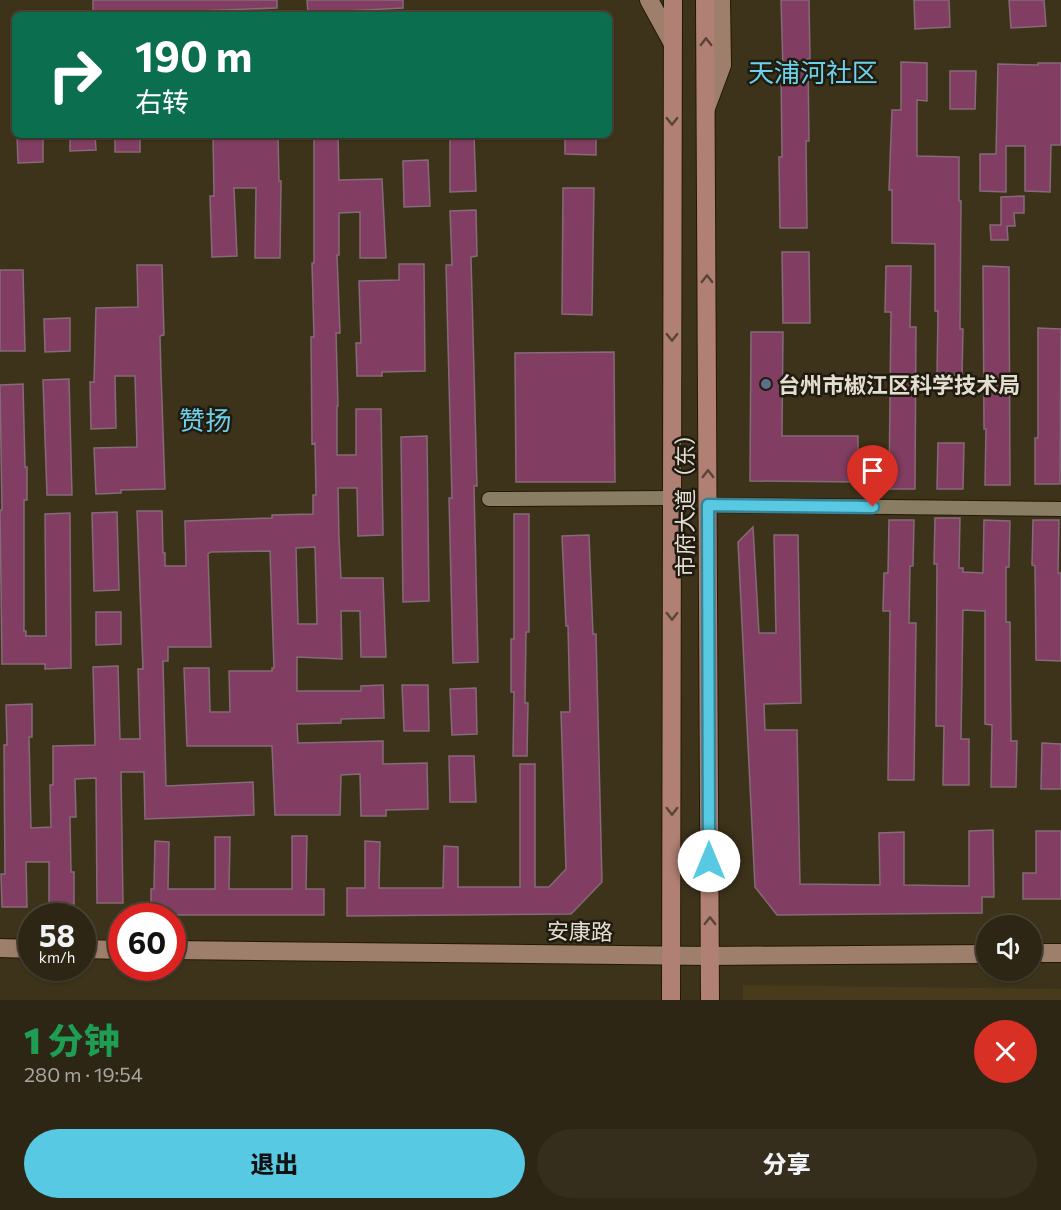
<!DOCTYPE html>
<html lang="zh">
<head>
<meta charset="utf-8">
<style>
  body { margin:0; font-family:Commissioner,"Noto Sans SC",sans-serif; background:#362e1d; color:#f1f3f6; height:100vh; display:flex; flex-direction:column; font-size:22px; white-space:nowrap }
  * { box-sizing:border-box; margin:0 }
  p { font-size:20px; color:#a7a5a0 }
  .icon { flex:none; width:33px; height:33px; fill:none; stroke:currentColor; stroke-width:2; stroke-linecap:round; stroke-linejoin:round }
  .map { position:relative; height:1000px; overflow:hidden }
  .side { display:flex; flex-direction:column; background:#2e2614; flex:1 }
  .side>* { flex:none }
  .hud { position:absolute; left:12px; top:12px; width:600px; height:126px; border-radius:9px; box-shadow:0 2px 4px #0004,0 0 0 2px #494334; background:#0b6e4f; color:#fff; overflow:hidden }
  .fabs { position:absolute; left:976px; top:915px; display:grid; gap:12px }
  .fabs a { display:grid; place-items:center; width:66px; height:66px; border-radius:50%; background:#2e2614; box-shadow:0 2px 4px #0004,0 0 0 2px #494334; font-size:30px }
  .speed { position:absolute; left:18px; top:903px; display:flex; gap:12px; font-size:30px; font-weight:700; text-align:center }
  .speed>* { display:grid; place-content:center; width:78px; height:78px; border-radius:50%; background:#2e2614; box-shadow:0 2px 4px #0004,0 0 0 2px #494334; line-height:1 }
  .speed small { font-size:15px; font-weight:400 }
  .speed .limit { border:9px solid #d22; background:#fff; color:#111 }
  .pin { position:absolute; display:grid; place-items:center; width:51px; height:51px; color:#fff; margin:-62px -26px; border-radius:50% 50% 50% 0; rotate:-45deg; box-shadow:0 0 6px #0007 }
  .pin .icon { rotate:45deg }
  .me { position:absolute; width:66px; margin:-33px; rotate:0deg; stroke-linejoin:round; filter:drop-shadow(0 0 4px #0008) }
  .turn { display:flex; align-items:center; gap:21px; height:126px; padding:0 24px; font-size:27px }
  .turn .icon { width:78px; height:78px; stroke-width:2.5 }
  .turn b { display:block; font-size:42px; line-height:51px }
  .round { display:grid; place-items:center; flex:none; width:63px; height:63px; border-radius:32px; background:#362e1d }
  .summary { display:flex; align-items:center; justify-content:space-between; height:102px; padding:0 24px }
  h1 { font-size:36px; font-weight:800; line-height:45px; color:#1e9e55 }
  .action { display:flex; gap:12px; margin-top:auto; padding:12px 24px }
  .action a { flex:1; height:69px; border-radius:36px; background:#58c9e3; color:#111; font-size:24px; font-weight:800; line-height:69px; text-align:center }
  .action a+a { background:#362e1d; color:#f1f3f6 }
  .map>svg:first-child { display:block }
</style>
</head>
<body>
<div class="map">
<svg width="1061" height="1000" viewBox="0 0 1061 1000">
  <rect width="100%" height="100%" fill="#3d331b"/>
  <path fill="#473b1b" d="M743 985 1061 989V1000H743Z"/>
  <g fill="#813e62" stroke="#856a77" stroke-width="1.5" fill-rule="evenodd">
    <path d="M93 0H277V8L93 15Z"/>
    <path d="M307 0H403V8L308 13Z"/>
    <path d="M781 0H809L810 59H808L809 141H806L807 228H780L779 157H782L781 70H783Z"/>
    <path d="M914 0H949L950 27 915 29Z"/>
    <path d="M1009 0H1044L1046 26 1011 28Z"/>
    <path d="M901 62 927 63V101L917 100V156L959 157V201H961L960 329H963L962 375H937L938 311H935V244L892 243V190H889L892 110H901Z"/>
    <path d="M1038 63H1061V145H1051L1050 192 1025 191V146H1006V192L980 191V154H996L998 64 1038 65Z"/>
    <path d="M950 71H976L975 109H950Z"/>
    <path d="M17 135H43V162L18 163Z"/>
    <path d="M70 135H95L96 150 70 151Z"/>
    <rect x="115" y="135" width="25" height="17"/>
    <path d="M213 135H278L279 181H281L280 258H255L256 188H234L237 256 212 257 210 196H214Z"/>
    <path d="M314 135H338L339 180 382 179 386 258H360V212L339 213V255H337L340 333H336L338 406H337V455H356V409H381L383 535 358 536 357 488H338L339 537 341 578H383L386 657H361L360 611H341L342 659 297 657V691H361V686L383 685 384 718 341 719V723L297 724 298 743 383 741V764L427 763 428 809 386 810V816H361L360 774 341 775 340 815H275L272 746H187L184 668H209L210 712H230L229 671H272V668H274L270 551 211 552 208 554 211 647H168V661H163L166 786 253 782 254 815 145 819 144 772H121L123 903H97L96 778 75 779 76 817H70L71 872H74V904L49 905V862H26L27 907H2L1 874H5L4 745H7L6 705 32 704V737H29L31 828 51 827 50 785H53V746L95 745 93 667 118 666 120 739H140L138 669H143L137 511H162L163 553H165V566H186L185 521 272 518V515L313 514V495H316L315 443 312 444 311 337H314L312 263H314ZM315 547 317 624H298L296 548Z"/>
    <path d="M450 135H474L476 191 450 192Z"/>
    <path d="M565 135H596V155L565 154Z"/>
    <path d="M428 160 430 206 404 207 403 161Z"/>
    <path d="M563 188H594L592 315 562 314Z"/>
    <path d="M1024 196V213H1014L1015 226H1007L1008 240H991L990 225H1001V197Z"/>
    <path d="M476 210 477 256 471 257 477 486H474L478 662 453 663 449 498H452L446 265H452L450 211Z"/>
    <path d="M782 252H809L810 323H783Z"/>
    <path d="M399 264H424L425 371 382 372V376H357L356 343H361L359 281 399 280Z"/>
    <path d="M137 265H162L164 335 160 336 161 373 165 489 121 490V493L96 494 94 448 137 447 135 376H115L116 428 91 429 90 382H94L96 308 138 307Z"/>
    <path d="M886 266H911L910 327H916L915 489H889L891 312H885Z"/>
    <path d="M983 266 1009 267 1010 485H985L986 429H984Z"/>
    <path d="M0 270H23L25 351H0Z"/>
    <path d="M70 318V351L45 352 44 319Z"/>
    <path d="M1038 328 1061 329 1060 484H1035V438H1038Z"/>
    <path d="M751 332H783L782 436H858V482L750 481Z"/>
    <path d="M614 352 615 482H516L515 353Z"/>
    <path d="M69 379 72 495H47L43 380Z"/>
    <path d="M23 384 25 467H27V500H24V631H26V636H46L45 514 70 513 71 668 45 669V664H2L0 510H2L0 385Z"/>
    <path d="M427 436 429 601 403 602 401 437Z"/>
    <path d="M938 443H964L963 489H937Z"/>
    <path d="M117 512 119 590 94 591 92 513Z"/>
    <path d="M514 514H529V632H526L525 703H528L527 756H513L514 692H511V639H514Z"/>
    <path d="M935 518H960L959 568H963V572L983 573 984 520 1010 521 1009 567H1006V622H1010L1011 741H1017L1016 787H991L992 725 985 724V611L963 610 961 739H969V785H943L944 726H936L937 564H934Z"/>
    <path d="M889 520H914L913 566H910L909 623H916L914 780H888L890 611H883L884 573H888Z"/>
    <path d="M1033 520H1059L1058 573H1061V661L1036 660 1035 566 1032 565Z"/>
    <path d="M753 527 759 633H776L774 535H798L801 703 764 704 765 730H797L800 884 880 885 879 833 904 832V885L969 886V831L993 830 994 897H982V913L777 915 755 887 738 542Z"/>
    <path d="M589 535 593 634H596L602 882 571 914 347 916V888H365V841L380 842 379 888H443L444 846 458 847V887H520V764H535V887H549L566 869 561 712H570L568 626H566L562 536Z"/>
    <path d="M96 612H121V644L96 645Z"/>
    <path d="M402 685H428L429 731H404Z"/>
    <path d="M476 688 477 734 452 735 450 689Z"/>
    <path d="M1042 743 1061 744V789H1041Z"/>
    <path d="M449 756H474L476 802H450Z"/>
    <path d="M1036 831H1061V899H1023V873H1036Z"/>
    <path d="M292 836H307L306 889H324V915H151V889H154L155 841 169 842 168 889H215V837H230L229 889H292Z"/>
  </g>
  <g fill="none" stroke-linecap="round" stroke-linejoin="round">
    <defs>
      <g id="street">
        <path d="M489 499 672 498"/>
        <path d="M708 505 1061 509"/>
      </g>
      <g id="secondary">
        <path d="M649 0 672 42"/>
        <path d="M706 108 722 65 721 0"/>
        <path d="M0 948 32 949"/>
        <path d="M82 949 122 950"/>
        <path d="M172 950 710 956 987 954"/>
        <path d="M1032 953H1061"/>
      </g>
      <g id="primary">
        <path d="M705 0 710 1000"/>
        <path d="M671 1000 673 0"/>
      </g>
    </defs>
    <use href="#street" stroke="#241a03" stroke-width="16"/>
    <use href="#secondary" stroke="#241a03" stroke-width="20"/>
    <use href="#primary" stroke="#241a03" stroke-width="20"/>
    <use href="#street" stroke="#897e64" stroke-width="14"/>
    <use href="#secondary" stroke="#9d7f6c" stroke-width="18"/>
    <use href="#primary" stroke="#b18074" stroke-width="18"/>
  </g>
  <defs><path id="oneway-chevron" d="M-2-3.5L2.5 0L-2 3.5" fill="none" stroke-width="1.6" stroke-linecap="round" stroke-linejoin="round" transform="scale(1.5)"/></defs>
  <g stroke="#5a4339">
    <use href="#oneway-chevron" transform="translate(706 42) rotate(-90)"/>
    <use href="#oneway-chevron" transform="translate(672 121) rotate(90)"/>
    <use href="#oneway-chevron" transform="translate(707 279) rotate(-90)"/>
    <use href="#oneway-chevron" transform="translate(672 337) rotate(90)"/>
    <use href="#oneway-chevron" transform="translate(708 474) rotate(-90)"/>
    <use href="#oneway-chevron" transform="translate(672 616) rotate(90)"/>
    <use href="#oneway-chevron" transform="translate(672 811) rotate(90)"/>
    <use href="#oneway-chevron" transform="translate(710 921) rotate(-90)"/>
  </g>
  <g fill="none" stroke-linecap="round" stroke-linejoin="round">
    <defs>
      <path id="route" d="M709 861 708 505 873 507"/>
    </defs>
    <use href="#route" stroke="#398394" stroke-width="15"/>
    <use href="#route" stroke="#58c9e3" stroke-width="10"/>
  </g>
  <circle fill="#5c6f8a" stroke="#201b11" stroke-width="2" cx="766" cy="384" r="6"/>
  <g text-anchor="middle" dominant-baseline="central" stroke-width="5" stroke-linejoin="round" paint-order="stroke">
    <g font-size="22" font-weight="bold" fill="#e4ded0" stroke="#201b11" text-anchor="start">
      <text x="778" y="384">台州市椒江区科学技术局</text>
    </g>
    <g font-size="22" fill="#e4ded0" stroke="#201b11">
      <text transform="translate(684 500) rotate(-90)">市府大道（东）</text>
      <text transform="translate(580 931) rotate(1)">安康路</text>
    </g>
    <g font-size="26" fill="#6cd1ea" stroke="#201b11">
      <text x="813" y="71">天浦河社区</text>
      <text x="205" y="419">赞扬</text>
    </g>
  </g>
</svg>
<div class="fabs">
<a><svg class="icon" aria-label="sound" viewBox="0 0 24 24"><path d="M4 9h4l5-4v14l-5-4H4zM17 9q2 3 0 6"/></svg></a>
</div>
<div class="speed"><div>58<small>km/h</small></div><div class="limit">60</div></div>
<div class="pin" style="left:873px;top:507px;background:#d93025"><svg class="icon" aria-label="arrive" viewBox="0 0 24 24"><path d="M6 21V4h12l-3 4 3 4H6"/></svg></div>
<svg class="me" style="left:709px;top:861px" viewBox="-20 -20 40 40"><circle r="19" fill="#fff"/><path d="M0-13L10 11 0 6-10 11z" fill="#58c9e3"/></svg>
<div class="hud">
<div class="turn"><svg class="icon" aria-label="right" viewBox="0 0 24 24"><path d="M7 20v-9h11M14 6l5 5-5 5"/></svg><div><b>190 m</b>右转</div></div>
</div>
</div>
<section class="side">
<div class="summary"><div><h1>1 分钟</h1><p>280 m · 19:54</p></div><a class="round" style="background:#d93025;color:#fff"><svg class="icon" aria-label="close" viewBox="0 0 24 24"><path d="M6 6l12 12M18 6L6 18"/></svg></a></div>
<div class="action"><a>退出</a><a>分享</a></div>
</section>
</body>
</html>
